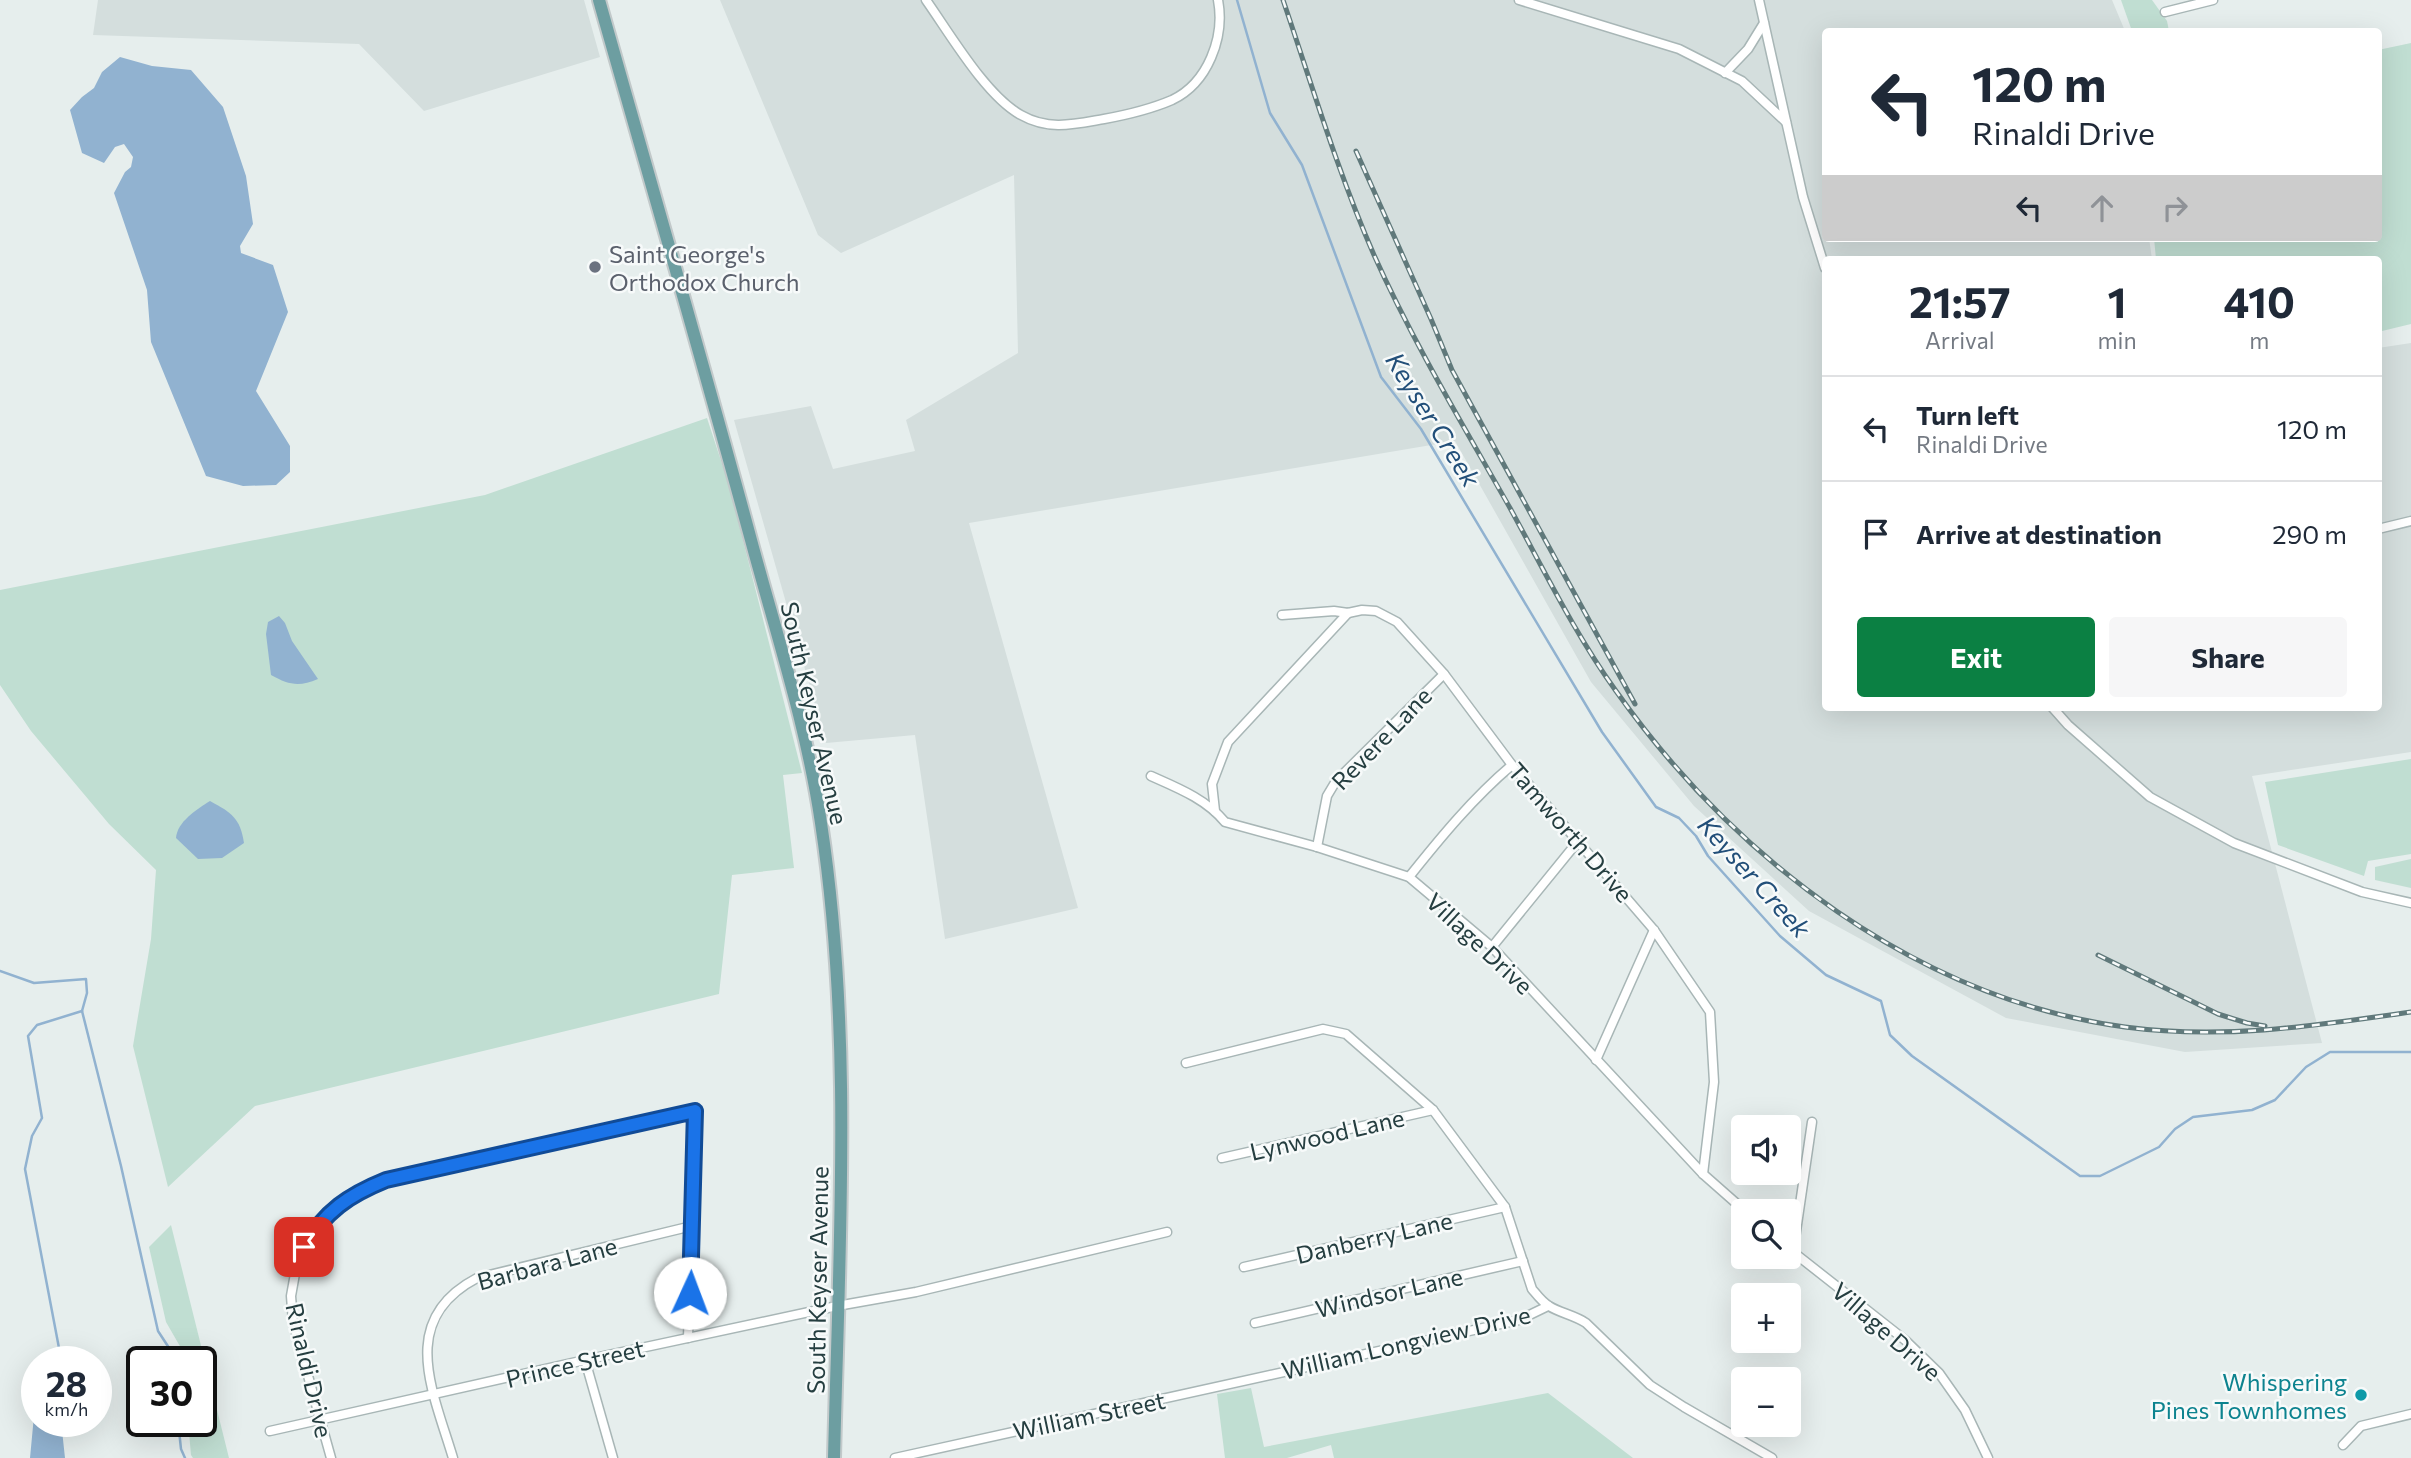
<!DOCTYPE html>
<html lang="en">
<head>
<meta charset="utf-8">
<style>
  body { margin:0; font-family:Commissioner,sans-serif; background:#f6f6f7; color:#1f2937; height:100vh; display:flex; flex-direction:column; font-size:26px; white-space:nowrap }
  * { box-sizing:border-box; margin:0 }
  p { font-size:23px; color:#747a83 }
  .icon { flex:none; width:38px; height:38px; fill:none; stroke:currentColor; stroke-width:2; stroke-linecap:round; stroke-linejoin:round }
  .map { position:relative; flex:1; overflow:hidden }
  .panel { position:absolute; left:1822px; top:256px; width:560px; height:455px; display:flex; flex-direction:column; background:#fff; border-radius:7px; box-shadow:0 7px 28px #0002 }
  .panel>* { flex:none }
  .guide { position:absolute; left:1822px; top:28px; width:560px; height:214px; border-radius:7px; box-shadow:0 7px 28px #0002; background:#fff; color:#1f2937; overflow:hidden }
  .buttons { position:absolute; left:1731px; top:1115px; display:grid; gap:14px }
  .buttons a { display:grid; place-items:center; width:70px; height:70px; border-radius:7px; background:#fff; box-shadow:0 7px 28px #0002; font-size:35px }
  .speed { position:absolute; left:21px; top:1346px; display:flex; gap:14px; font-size:35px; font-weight:700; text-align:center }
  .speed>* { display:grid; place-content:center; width:91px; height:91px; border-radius:50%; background:#fff; box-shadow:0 7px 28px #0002; line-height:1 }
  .speed small { font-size:18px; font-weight:400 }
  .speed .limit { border:4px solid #111; border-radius:10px; background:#fff; color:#111 }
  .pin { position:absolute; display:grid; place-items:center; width:60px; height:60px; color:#fff; margin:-30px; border-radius:14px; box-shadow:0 4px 10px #0006 }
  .me { position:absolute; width:77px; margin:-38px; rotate:2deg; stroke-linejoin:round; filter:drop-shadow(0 0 5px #0008) }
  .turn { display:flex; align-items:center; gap:24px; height:147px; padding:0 35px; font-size:32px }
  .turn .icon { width:91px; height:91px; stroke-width:2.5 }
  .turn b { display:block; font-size:49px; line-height:60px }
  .lanes { display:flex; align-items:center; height:66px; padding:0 35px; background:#0003; justify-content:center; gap:35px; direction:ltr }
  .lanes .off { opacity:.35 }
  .eta { display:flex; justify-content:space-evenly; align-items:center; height:119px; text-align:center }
  .eta b { font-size:42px; font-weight:700; line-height:49px }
  .cta { display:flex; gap:14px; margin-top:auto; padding:14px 35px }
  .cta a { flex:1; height:80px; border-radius:7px; background:#0b8043; color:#fff; font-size:28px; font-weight:700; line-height:80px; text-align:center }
  .cta a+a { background:#f6f6f7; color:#1f2937 }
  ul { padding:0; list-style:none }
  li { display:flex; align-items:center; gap:21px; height:105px; padding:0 35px; border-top:2px solid #e0e1e3 }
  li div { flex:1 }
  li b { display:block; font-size:26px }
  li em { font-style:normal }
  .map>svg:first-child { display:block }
</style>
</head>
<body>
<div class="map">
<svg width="2411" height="1458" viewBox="0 0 2411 1458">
  <rect width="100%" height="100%" fill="#e6eeed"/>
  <g fill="#d4dedd">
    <path d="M98 0H584L600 57 424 111 359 44 93 35Z"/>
    <path d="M720 0H2112L2125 31 1825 32V238H2149L2152 259H1825V707H2378V348L2411 343V752L2252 776 2322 1043 2185 1052 2006 1018 1809 911 1694 806 1591 682 1455 441 969 523 1078 908 945 939 915 735 826 743 734 420 811 406 833 469 915 451 906 420 1018 353 1014 175 841 253 818 235Z"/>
  </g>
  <g fill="#c0ded2">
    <path d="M2121 0H2152L2167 21 2169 31H2132Z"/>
    <path d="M2411 43V324L2378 332V259H2156L2154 238H2378V50Z"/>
    <path d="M707 418 729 485 802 773 783 775 794 868 732 875 719 994 255 1106 168 1187 133 1046 151 939 156 870 109 824 31 731 0 685V590L485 495Z"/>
    <path d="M2411 759V854L2368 861 2364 876 2278 845 2265 782Z"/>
    <path d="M2411 859V888L2375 880V867Z"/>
    <path d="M171 1225 229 1458H193L191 1455 188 1421H201V1362L185 1361V1355L166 1322 149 1247Z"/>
    <path d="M1251 1388 1264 1447 1548 1393 1633 1458H1334L1331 1445 1287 1458H1225L1217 1394Z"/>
  </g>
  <g fill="#91b2d0">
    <path d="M120 57 152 66 191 70 223 107 246 176 253 224 240 246 241 253 273 265 288 312 256 391 290 446V472L276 485 243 486 206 476 151 342 147 290 114 193 125 172 131 167 133 157 124 144 115 147 104 163 82 153 70 110 82 97 94 88 102 72Z"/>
    <path d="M279 616 285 623 292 641 318 679C299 687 289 685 271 675L266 634 268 622Z"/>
    <path d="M210 801C232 813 240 818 244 843L222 858 198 859 176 838C177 822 197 809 210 801Z"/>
    <path d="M37 1384V1421H61L65 1458H30Z"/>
  </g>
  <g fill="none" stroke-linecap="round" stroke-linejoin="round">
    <g stroke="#91b2d0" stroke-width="2.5">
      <path d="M1237 0 1270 113 1302 165 1381 377 1421 429 1602 732 1656 807 1679 818 1696 836 1708 856 1780 936 1826 975 1881 1001 1890 1035 1912 1056 2080 1176H2100L2159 1147 2175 1129 2193 1117 2252 1110 2275 1100 2306 1067 2330 1052H2411"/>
      <path d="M0 971 34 983 86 979 87 993 82 1011"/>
      <path d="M82 1011 121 1166 158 1331 173 1354 172 1362"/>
      <path d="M59 1348 25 1169 32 1136 42 1118 28 1036 37 1025 82 1011"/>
      <path d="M178 1421 181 1449 185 1458"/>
    </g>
    <defs>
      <g id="street">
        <path d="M926 0C950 34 986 96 1021 115 1049 131 1075 124 1104 119 1126 115 1151 109 1172 100 1208 83 1225 37 1218 0"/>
        <path d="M1519 0 1679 49 1742 81 1786 122"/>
        <path d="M1759 0 1803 197 1825 268"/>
        <path d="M2165 12 2213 0"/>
        <path d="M1725 73 1748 49 1764 23"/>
        <path d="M2378 529 2411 521"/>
        <path d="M1282 615 1334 611 1348 613 1362 610 1376 611 1397 622 1444 674 1512 765 1654 930 1710 1012 1714 1082 1703 1174"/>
        <path d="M2052 707 2068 725 2150 797 2234 843 2362 892 2411 903"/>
        <path d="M1151 776C1178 788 1206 799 1225 822L1317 847 1409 877 1492 947 1703 1174 1745 1211"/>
        <path d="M1215 811 1212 784 1228 742 1348 613"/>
        <path d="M1317 847 1327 796 1336 781 1444 674"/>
        <path d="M1409 877C1441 837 1473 798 1512 765"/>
        <path d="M1492 947 1579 840"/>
        <path d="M1596 1060 1654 930"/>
        <path d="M1186 1063 1323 1029 1346 1034 1433 1110 1505 1207 1532 1289C1537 1295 1542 1302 1549 1306 1560 1313 1574 1315 1586 1323L1650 1385 1684 1407 1772 1458"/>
        <path d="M1222 1158 1433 1110"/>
        <path d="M1788 1248 1905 1340 1939 1373 1965 1410 1988 1458"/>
        <path d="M1793 1252 1812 1122"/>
        <path d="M1244 1267 1505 1207"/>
        <path d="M1255 1323 1523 1261"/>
        <path d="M585 1360 613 1458"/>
        <path d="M270 1431 585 1360 837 1306 916 1292 1167 1232"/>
        <path d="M2343 1445 2361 1426 2411 1414"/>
        <path d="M331 1458 293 1322 291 1296 296 1268 313 1232 339 1204 358 1191 386 1180 695 1111 688 1338"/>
        <path d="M453 1458C433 1391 397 1320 477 1278L692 1226"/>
        <path d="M895 1458 1519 1320 1548 1306"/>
      </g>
      <path id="primary" d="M599 0C650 180 702 359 751 540 776 633 807 727 821 823 853 1033 839 1247 834 1458"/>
    </defs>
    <use href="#street" stroke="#a8b6b6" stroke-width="11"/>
    <use href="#primary" stroke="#c2c9ca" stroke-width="16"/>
    <use href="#street" stroke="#fff" stroke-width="8"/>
    <use href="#primary" stroke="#6d9ea1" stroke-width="12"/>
    <defs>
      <g id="rail">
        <path d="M1283 0C1312 85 1338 173 1374 255 1413 342 1463 425 1510 508 1544 570 1575 634 1616 691 1735 859 1917 999 2125 1027 2223 1040 2314 1026 2411 1012"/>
        <path d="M1356 151 1431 319 1452 370 1635 704"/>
        <path d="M2098 955 2218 1014 2247 1023 2265 1026"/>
      </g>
    </defs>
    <use href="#rail" stroke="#60797b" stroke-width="5"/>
    <use href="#rail" stroke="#f7fafa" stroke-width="2.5" stroke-dasharray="8" stroke-linecap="butt"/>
  </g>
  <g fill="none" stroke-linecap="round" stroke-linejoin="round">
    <defs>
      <path id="route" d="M304 1247C325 1211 349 1195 386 1180L695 1111 690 1293"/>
    </defs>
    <use href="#route" stroke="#114b97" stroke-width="18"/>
    <use href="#route" stroke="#1a73e8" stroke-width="12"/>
  </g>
  <circle fill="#6b7280" stroke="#f7fafa" stroke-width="2.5" cx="595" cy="267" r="7"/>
  <circle fill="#0f9aa8" stroke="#f7fafa" stroke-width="2.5" cx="2361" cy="1395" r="7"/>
  <g text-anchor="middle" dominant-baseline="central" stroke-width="5" stroke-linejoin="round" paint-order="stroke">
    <g font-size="24" fill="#5b616d" stroke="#f7fafa" text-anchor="start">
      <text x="609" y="253">Saint George's<tspan x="609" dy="28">Orthodox Church</tspan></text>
    </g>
    <g font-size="24" fill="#253e40" stroke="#f7fafa">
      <text transform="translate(815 713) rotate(77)">South Keyser Avenue</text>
      <text transform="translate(1381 738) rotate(-46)">Revere Lane</text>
      <text transform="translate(1571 832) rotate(49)">Tamworth Drive</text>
      <text transform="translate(1480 943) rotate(43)">Village Drive</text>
      <text transform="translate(1327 1134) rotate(-13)">Lynwood Lane</text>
      <text transform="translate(1374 1237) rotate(-13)">Danberry Lane</text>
      <text transform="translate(547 1263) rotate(-15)">Barbara Lane</text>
      <text transform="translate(817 1280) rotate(-89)">South Keyser Avenue</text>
      <text transform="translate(1389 1292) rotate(-13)">Windsor Lane</text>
      <text transform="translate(1887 1331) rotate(41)">Village Drive</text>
      <text transform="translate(1406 1342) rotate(-13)">William Longview Drive</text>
      <text transform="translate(575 1363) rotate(-13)">Prince Street</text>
      <text transform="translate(310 1370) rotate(77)">Rinaldi Drive</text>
      <text transform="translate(1089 1415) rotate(-12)">William Street</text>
    </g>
    <g font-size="24" fill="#0d838f" stroke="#f7fafa" text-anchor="end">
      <text x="2347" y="1381">Whispering<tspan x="2347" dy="28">Pines Townhomes</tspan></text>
    </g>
    <g font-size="26" font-style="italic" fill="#224f79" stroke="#f7fafa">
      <text transform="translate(1434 419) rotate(58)">Keyser Creek</text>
      <text transform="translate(1755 876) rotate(48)">Keyser Creek</text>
    </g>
  </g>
</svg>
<div class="buttons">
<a><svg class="icon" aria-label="sound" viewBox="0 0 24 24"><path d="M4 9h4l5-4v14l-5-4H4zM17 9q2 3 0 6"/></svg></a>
<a><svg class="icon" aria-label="search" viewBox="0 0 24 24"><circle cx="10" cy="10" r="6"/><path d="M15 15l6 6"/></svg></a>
<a>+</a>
<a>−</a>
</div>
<div class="speed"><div>28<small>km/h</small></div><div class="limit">30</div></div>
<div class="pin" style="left:304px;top:1247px;background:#d93025"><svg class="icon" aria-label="arrive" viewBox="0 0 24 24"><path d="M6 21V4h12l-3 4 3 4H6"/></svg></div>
<svg class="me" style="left:690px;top:1293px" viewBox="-20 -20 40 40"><circle r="19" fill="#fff"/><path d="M0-13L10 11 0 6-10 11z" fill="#1a73e8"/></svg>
<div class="guide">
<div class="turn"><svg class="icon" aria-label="left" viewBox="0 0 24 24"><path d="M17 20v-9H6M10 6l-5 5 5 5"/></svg><div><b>120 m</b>Rinaldi Drive</div></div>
<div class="lanes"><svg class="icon" aria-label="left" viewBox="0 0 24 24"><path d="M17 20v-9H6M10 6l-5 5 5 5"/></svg><svg class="icon off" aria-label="ahead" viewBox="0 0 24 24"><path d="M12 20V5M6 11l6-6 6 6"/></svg><svg class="icon off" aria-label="right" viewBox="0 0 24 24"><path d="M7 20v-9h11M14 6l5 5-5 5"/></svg></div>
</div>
<section class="panel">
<div class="eta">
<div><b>21:57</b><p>Arrival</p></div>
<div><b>1</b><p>min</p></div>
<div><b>410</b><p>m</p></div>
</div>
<ul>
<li><svg class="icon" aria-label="left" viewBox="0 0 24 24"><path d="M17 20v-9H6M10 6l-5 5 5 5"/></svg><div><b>Turn left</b><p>Rinaldi Drive</p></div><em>120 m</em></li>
<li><svg class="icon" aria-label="arrive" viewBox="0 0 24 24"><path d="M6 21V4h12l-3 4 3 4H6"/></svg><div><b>Arrive at destination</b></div><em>290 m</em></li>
</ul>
<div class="cta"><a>Exit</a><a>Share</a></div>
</section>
</div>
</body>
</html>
